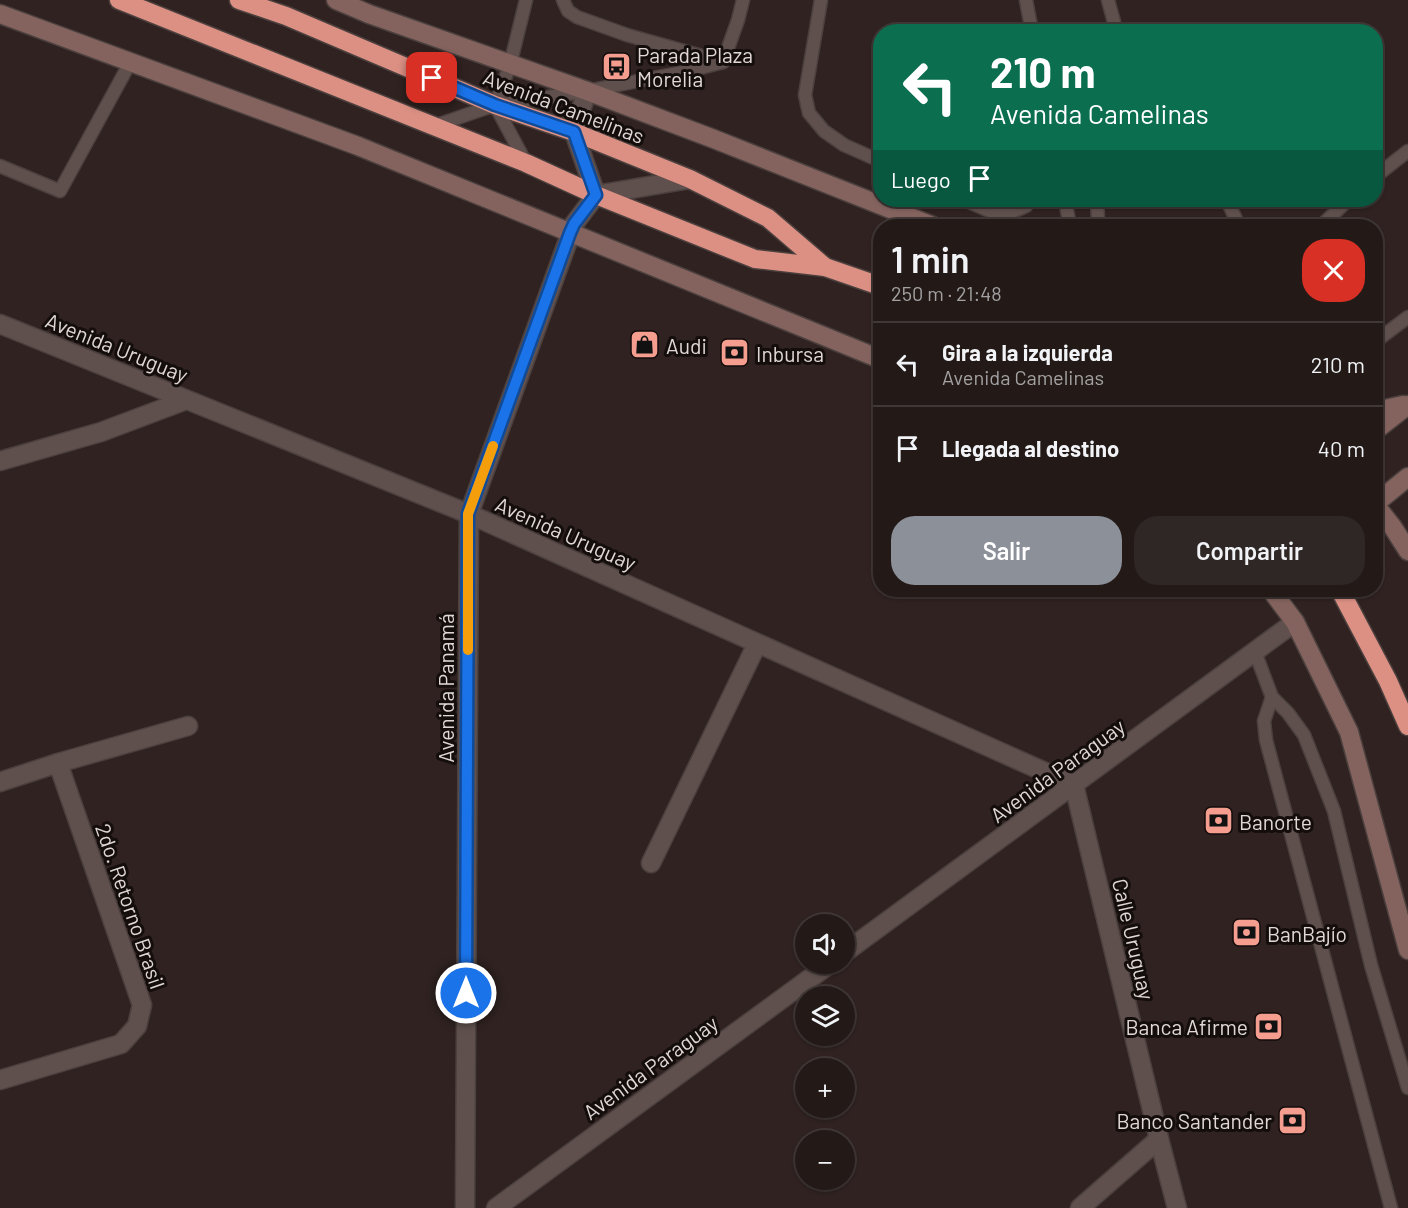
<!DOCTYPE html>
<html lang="es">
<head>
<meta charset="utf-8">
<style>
  body { margin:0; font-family:Barlow,sans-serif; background:#2f2725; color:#f1f3f6; height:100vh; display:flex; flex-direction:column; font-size:22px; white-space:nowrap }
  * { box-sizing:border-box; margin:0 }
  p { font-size:20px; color:#a3a1a2 }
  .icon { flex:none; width:33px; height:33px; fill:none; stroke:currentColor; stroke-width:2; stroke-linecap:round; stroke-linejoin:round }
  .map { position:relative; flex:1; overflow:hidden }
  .sheet { position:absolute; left:873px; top:219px; width:510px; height:378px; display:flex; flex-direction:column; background:#231a18; border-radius:24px; box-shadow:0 2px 4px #0004,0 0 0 2px #403837 }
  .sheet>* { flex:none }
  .top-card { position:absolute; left:873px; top:24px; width:510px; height:183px; border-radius:24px; box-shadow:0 2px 4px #0004,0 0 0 2px #403837; background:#0b6e4f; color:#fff; overflow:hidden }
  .fabs { position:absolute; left:795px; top:914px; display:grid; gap:12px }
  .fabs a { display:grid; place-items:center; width:60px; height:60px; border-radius:50%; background:#231a18; box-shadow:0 2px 4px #0004,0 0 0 2px #403837; font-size:30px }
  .pin { position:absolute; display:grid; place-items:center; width:51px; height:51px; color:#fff; margin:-26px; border-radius:12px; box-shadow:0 3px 9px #0006 }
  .me { position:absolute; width:66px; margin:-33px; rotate:0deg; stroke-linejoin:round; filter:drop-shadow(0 0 4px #0008) }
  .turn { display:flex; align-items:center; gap:21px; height:126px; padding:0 18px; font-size:27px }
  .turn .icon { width:78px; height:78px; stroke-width:2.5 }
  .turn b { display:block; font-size:42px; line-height:51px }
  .then { display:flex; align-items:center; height:57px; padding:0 18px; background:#0003; gap:12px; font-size:22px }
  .round { display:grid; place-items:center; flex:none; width:63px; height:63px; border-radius:24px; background:#2f2725 }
  .summary { display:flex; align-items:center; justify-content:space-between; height:102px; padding:0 18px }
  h1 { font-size:36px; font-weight:600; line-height:45px }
  .action { display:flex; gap:12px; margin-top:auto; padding:12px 18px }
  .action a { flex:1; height:69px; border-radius:24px; background:#8c9099; color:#fff; font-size:24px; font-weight:600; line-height:69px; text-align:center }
  .action a+a { background:#2f2725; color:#f1f3f6 }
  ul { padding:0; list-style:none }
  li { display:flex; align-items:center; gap:18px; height:84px; padding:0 18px; border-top:2px solid #403837 }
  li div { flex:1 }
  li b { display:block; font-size:22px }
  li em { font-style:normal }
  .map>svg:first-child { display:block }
</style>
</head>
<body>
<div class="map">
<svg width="1408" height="1208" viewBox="0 0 1408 1208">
  <rect width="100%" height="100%" fill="#2f2220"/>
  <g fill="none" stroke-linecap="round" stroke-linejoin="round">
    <defs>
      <g id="lane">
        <path d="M526 0 510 65 495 105 526 163"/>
        <path d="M563 0 568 11 577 17 627 35 723 62 738 20 743 0"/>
        <path d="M821 0 805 95 809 113 824 131 844 145 880 161"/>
        <path d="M1026 0 1032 32"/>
        <path d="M1108 0 1114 22 1112 32"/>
        <path d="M434 126 495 105 587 91 689 71 723 62"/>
        <path d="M0 166 60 191 131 61"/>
        <path d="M1376 176 1408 151"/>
        <path d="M965 200C991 211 998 220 1026 206L1027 200"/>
        <path d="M1065 200 1070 226"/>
        <path d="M1097 200 1098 220 1100 226"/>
        <path d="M1227 200 1239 226"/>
        <path d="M1321 226 1348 200"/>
        <path d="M1376 341 1408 317"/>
        <path d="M1255 652 1272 697 1288 713 1304 735 1334 811 1371 965 1408 1088"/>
        <path d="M1272 697 1264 721 1266 740 1391 1208"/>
      </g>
      <g id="street">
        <path d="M587 91 574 132 596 195"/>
        <path d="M0 324 469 514 1074 785 1159 1139 1177 1208"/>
        <path d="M0 461 101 432 186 400"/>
        <path d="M0 782 58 763 188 726"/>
        <path d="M651 863 757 644"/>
        <path d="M844 953 1295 622"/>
        <path d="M0 1080 121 1044 137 1026 142 1005 58 763"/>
        <path d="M465 1208 469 514 574 224 596 195 690 179"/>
        <path d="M496 1208 831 963"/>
        <path d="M1080 1208 1159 1139"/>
      </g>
      <g id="secondary">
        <path d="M336 0 369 14 587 91 714 139 933 226"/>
        <path d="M0 14 358 146 880 359"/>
        <path d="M1376 411 1403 405"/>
        <path d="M1376 430 1408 405"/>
        <path d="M1376 503 1408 477"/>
        <path d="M1376 506 1392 526 1408 551"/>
        <path d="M1271 590 1295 622 1349 732 1408 950"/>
      </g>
      <g id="highway">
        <path d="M119 0 526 163 596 195 755 259 825 267 880 286"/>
        <path d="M239 0 286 16 495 105 574 132 690 179 768 218 825 267"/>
        <path d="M1340 590 1388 681 1408 726"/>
      </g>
    </defs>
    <use href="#lane" stroke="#4b403e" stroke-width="15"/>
    <use href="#street" stroke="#4b403e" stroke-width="21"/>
    <use href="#secondary" stroke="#4b403e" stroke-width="21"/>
    <use href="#highway" stroke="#4b403e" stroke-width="21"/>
    <use href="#lane" stroke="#5f504d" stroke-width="12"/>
    <use href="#street" stroke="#5f504d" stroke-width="18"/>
    <use href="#secondary" stroke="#84635e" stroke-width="18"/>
    <use href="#highway" stroke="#dc9084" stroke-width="18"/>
  </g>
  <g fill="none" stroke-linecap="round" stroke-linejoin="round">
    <defs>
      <path id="route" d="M432 78 495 105 574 132 596 195 574 224 570 233 468 514 466 993"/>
    </defs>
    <use href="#route" stroke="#114b97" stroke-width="15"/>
    <use href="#route" stroke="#1a73e8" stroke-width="10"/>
    <path stroke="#f59e0b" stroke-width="10" d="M468 650V514L493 446"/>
  </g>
  <defs>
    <symbol id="bus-square" viewBox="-11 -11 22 22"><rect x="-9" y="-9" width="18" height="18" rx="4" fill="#f59d8f" stroke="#130d0c"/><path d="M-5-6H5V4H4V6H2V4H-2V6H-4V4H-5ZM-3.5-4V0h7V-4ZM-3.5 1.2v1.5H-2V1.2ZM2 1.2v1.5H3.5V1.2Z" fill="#111"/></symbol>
    <symbol id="shop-square" viewBox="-11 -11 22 22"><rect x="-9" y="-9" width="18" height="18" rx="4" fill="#f59d8f" stroke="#130d0c"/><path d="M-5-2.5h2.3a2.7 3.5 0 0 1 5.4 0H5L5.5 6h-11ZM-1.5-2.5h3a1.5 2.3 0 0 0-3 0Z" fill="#111"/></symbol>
    <symbol id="bank-square" viewBox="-11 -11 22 22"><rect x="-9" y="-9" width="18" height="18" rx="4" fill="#f59d8f" stroke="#130d0c"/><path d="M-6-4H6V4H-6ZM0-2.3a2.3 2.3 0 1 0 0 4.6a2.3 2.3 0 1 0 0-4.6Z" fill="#111"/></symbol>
  </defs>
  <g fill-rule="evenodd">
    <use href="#bus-square" x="600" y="50" width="33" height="33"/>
    <use href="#shop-square" x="628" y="328" width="33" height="33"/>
    <use href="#bank-square" x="718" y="336" width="33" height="33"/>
    <use href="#bank-square" x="1202" y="804" width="33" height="33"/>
    <use href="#bank-square" x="1230" y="916" width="33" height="33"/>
    <use href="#bank-square" x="1252" y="1010" width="33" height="33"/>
    <use href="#bank-square" x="1276" y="1104" width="33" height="33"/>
  </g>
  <g text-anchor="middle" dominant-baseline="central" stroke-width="6" stroke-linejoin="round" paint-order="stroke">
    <g font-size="21" fill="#e0d7d6" stroke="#130d0c" text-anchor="start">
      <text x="637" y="54">Parada Plaza<tspan x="637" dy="24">Morelia</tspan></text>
      <text x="666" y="345">Audi</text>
      <text x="756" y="353">Inbursa</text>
      <text x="1239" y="821">Banorte</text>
      <text x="1267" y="933">BanBajío</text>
      <text x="1248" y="1026" text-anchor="end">Banca Afirme</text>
      <text x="1272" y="1120" text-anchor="end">Banco Santander</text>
    </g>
    <g font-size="21" fill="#e0d7d6" stroke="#130d0c">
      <text transform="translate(564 106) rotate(21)">Avenida Camelinas</text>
      <text transform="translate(117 347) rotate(22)">Avenida Uruguay</text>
      <text transform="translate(566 533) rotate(24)">Avenida Uruguay</text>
      <text transform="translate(445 688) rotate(-90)">Avenida Panamá</text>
      <text transform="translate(1057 770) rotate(-36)">Avenida Paraguay</text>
      <text transform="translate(131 906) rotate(71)">2do. Retorno Brasil</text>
      <text transform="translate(1134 939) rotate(77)">Calle Uruguay</text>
      <text transform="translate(650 1067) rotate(-36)">Avenida Paraguay</text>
    </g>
  </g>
</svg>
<div class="fabs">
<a><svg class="icon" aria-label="sound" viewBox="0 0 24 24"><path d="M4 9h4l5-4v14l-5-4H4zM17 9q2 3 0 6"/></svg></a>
<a><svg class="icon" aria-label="layers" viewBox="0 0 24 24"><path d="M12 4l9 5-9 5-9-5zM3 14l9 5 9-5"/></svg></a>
<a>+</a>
<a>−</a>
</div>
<div class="pin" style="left:432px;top:78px;background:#d93025"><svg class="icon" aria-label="arrive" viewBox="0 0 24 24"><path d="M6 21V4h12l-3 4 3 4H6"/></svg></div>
<svg class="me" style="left:466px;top:993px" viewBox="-20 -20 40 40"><circle r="17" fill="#1a73e8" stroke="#fff" stroke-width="3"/><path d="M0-11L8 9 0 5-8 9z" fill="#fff"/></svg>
<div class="top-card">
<div class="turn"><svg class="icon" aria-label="left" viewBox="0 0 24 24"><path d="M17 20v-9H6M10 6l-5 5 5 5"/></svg><div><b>210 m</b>Avenida Camelinas</div></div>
<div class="then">Luego<svg class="icon" aria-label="arrive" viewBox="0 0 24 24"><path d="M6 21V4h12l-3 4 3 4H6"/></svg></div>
</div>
<section class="sheet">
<div class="summary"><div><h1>1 min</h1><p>250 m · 21:48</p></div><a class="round" style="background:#d93025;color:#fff"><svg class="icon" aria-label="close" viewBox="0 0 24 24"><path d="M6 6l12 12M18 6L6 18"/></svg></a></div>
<ul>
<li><svg class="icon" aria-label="left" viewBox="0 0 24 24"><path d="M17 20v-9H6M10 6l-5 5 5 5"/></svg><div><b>Gira a la izquierda</b><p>Avenida Camelinas</p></div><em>210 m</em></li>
<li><svg class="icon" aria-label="arrive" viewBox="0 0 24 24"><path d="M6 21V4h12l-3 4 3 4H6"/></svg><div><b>Llegada al destino</b></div><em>40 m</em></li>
</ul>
<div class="action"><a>Salir</a><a>Compartir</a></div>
</section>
</div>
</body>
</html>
